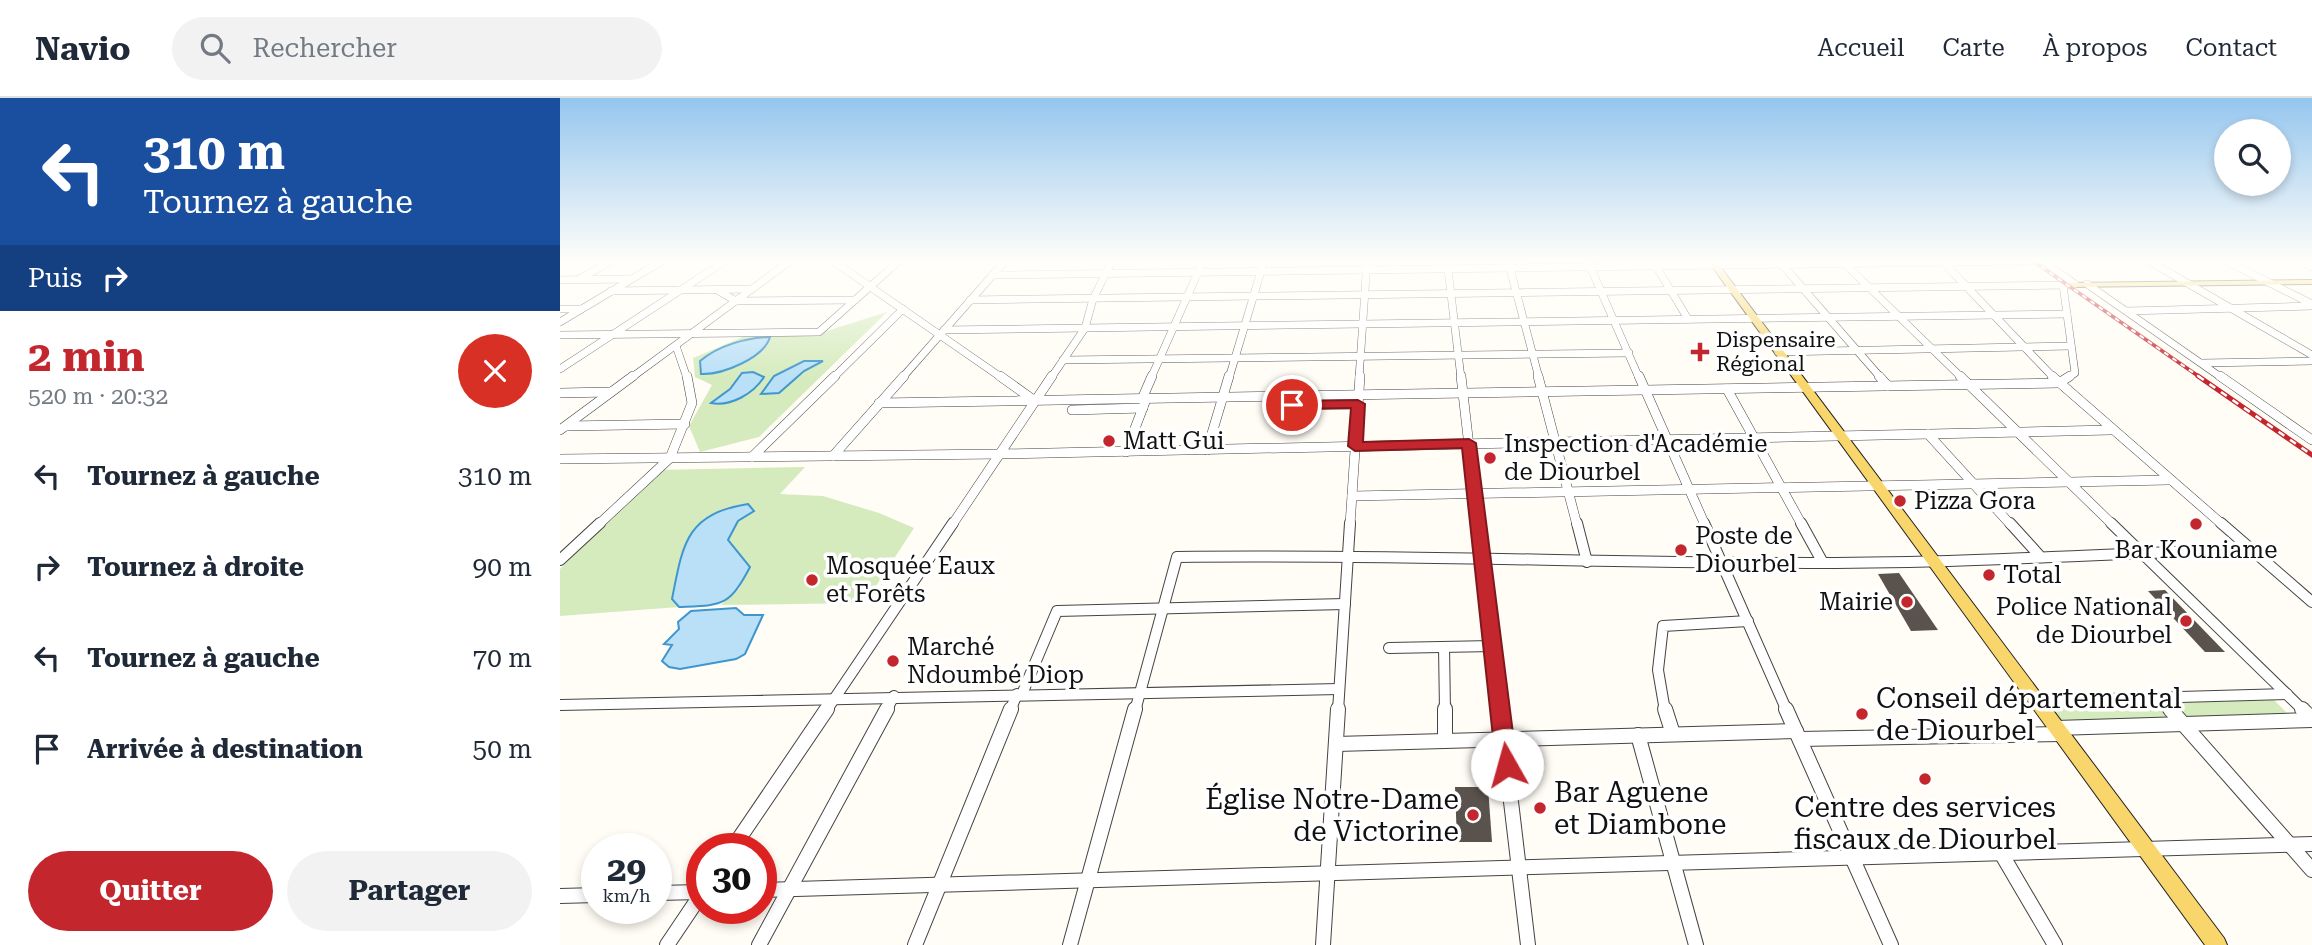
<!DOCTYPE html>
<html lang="fr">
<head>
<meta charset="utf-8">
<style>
  body { margin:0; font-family:"Roboto Serif",serif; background:#f2f2f3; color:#1f2937; height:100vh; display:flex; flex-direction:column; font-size:26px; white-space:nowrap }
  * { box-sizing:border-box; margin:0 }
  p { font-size:23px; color:#747a83 }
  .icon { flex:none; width:38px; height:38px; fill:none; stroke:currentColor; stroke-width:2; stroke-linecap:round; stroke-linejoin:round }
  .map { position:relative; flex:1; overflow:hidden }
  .sheet { display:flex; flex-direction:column; background:#fff; width:560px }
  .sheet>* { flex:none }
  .hud { background:#1a4fa0; color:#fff; overflow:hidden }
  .fabs { position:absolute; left:1654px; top:21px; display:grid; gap:14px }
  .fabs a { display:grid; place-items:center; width:77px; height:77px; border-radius:50%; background:#fff; box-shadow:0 4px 10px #0003; font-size:35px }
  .speed { position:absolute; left:21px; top:735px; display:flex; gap:14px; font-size:35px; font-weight:700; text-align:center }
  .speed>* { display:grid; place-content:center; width:91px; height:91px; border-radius:50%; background:#fff; box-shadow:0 4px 10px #0003; line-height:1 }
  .speed small { font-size:18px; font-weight:400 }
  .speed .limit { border:10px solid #d22; background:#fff; color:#111 }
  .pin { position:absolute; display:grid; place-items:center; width:60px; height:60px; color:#fff; margin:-30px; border:4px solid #fff; border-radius:50%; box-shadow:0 2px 7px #0007 }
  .me { position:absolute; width:77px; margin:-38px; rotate:353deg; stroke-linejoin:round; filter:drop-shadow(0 0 5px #0008) }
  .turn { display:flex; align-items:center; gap:24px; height:147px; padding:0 28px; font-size:32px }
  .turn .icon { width:91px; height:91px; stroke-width:2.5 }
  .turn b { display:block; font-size:49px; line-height:60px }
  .then { display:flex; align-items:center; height:66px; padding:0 28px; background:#0003; gap:14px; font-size:26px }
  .round { display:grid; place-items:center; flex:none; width:74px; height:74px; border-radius:37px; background:#f2f2f3 }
  .head { display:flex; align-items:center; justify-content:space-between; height:119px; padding:0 28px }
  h1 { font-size:42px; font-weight:700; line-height:52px; color:#c4262e }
  .button { display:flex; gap:14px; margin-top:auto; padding:14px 28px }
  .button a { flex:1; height:80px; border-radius:42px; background:#c4262e; color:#fff; font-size:28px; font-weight:700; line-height:80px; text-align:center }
  .button a+a { background:#f2f2f3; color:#1f2937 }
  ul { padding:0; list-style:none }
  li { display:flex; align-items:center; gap:21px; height:91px; padding:0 28px }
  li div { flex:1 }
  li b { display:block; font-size:26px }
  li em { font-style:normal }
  header { display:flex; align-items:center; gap:42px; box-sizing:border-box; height:98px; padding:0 35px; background:#fff; border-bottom:2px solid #e0e1e3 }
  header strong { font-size:33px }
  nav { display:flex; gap:38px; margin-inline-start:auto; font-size:24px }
  .search { width:490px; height:63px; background:#f2f2f3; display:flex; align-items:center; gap:18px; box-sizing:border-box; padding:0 24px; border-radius:38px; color:#747a83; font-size:26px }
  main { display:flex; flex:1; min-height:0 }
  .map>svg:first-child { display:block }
</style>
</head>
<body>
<header>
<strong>Navio</strong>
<div class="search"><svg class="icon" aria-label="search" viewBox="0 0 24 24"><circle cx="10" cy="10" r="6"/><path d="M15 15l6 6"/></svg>Rechercher</div>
<nav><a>Accueil</a><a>Carte</a><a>À propos</a><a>Contact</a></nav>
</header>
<main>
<section class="sheet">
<div class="hud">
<div class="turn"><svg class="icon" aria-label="left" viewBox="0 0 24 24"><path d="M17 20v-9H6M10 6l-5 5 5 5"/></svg><div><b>310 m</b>Tournez à gauche</div></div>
<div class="then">Puis<svg class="icon" aria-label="right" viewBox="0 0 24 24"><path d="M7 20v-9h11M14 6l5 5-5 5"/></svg></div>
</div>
<div class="head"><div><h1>2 min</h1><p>520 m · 20:32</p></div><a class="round" style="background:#d93025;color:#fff"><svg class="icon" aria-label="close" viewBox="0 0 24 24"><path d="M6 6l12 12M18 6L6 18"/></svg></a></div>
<ul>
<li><svg class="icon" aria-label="left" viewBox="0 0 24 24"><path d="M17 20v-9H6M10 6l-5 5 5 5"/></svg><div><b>Tournez à gauche</b></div><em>310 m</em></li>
<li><svg class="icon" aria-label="right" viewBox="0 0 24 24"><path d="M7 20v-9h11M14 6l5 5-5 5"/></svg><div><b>Tournez à droite</b></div><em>90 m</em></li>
<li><svg class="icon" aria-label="left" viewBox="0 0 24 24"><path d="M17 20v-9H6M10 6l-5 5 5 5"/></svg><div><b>Tournez à gauche</b></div><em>70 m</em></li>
<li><svg class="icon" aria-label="arrive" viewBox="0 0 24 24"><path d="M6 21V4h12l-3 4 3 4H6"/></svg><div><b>Arrivée à destination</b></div><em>50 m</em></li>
</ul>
<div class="button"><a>Quitter</a><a>Partager</a></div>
</section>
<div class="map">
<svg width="1752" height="847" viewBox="0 0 1752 847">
  <rect width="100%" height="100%" fill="#fffdf5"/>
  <g fill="#d5ebbd">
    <path d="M327 214 199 339 140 354 129 328 152 287 135 279 133 260 185 238 254 237Z"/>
    <path d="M245 369 220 396 263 398 319 415 354 430 305 505 161 507 179 491 190 469 168 442 178 423 193 413 188 406 112 500 119 509 0 518V471L97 372Z"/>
    <path d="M1714 602 1730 618 1498 624 1486 608Z"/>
  </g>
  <g fill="#b9e0f7" stroke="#3f96cf" stroke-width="2">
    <path d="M210 239C204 260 162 277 141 276L140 263C159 247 186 240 210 239Z"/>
    <path d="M244 263H263L244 273 219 295 201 296 214 278Z"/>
    <path d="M193 274 204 279C194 295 171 309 151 305L170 291 182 275Z"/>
    <path d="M188 406 194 413 178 423 168 442 190 469C169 509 163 507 119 509L112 501C123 445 126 416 188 406Z"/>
    <path d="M176 510 184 517H203L185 556 176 561 120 571 109 569 102 563 112 547 104 546 119 531 118 524 131 513Z"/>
  </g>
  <g fill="#5a524d">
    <path d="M1339 475 1378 532 1351 533 1318 476Z"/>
    <path d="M1605 492 1665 554H1645L1588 493Z"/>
    <path d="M895 689H928L932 744H897Z"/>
  </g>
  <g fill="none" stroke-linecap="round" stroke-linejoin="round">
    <defs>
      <g id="minor-far3">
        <path d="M273 163 442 280"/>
        <path d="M887 163 901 280"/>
        <path d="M948 163 979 280"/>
        <path d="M1219 163 1321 280"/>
        <path d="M1282 163 1402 280"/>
        <path d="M1382 163 1494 280"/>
        <path d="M1483 163 1515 186"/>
        <path d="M1589 163 1752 257"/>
        <path d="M1666 163 1752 206"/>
        <path d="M1740 163 1752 169"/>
        <path d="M1094 165 1128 221"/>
        <path d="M1029 166 1079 280"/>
        <path d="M432 177 1468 163"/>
        <path d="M21 180 51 163"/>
        <path d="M0 182 71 181"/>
        <path d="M1527 186 1662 280"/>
        <path d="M1503 187 1515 275 1507 280"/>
        <path d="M157 192 176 203 295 202"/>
        <path d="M51 193 191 191"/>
        <path d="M410 202 1507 187"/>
        <path d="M0 211H21"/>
        <path d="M1567 213 1752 208"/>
        <path d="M0 224 102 163"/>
        <path d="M384 232 1507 216"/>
        <path d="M0 237 259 234 339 163"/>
        <path d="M116 248 127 280"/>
        <path d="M1218 254 1511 248"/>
        <path d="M503 262 1069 255"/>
        <path d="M1642 265 1752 263"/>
        <path d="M0 271 165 163"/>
        <path d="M71 280 230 163"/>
        <path d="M273 280 343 211"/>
        <path d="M342 280 445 163"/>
        <path d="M491 280 525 230 533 201 552 163"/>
        <path d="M591 280 643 163"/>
        <path d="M669 280 704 163"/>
        <path d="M799 280 807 163"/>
      </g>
      <g id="minor-far2">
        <path d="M440 278 475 303"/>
        <path d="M901 278 918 427"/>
        <path d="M978 278 1017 427"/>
        <path d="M1079 278 1145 427"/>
        <path d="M1319 278 1328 288"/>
        <path d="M1400 278 1553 427"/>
        <path d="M1492 278 1663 427"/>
        <path d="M1660 278 1752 342"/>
        <path d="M1167 291 1242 427"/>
        <path d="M0 295 51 294"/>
        <path d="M582 301 592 278"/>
        <path d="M319 305 1499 285 1510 278"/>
        <path d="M732 307 798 306"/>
        <path d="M512 312 583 310"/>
        <path d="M727 325 733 302"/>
        <path d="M7 328 125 326"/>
        <path d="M0 332 73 278"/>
        <path d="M1368 336 1451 427"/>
        <path d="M647 352 669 278"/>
        <path d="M566 354 585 304"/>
        <path d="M273 358 344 278"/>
        <path d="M192 359 275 278"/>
        <path d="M0 361 439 356 1551 332"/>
        <path d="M792 398 1609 382"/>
        <path d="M38 427 110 360 132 305 127 278"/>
        <path d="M392 427 492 278"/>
        <path d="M790 427 800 278"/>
      </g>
      <g id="minor-far1">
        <path d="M918 425 940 613"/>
        <path d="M1017 425 1027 464"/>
        <path d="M1144 425 1227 613"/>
        <path d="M1241 425 1263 465"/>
        <path d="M1450 425 1479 457"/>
        <path d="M1551 425 1744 613"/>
        <path d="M1661 425 1752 504"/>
        <path d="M0 462 40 425"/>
        <path d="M884 549 885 613"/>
        <path d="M829 550 933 548"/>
        <path d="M462 596 497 513 785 506"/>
        <path d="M1599 599 1611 613"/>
        <path d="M1476 603 1727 596"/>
        <path d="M0 607 779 591"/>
        <path d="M266 613 393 425"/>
        <path d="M326 613 334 598"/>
        <path d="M450 613 457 596"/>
        <path d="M575 613 617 459C831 456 1045 465 1259 465 1402 465 1547 456 1690 451"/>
        <path d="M778 613 790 425"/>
        <path d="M1105 613 1098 572 1103 528 1188 523"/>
      </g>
      <g id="minor">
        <path d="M885 611V643"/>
        <path d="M940 611 968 847"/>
        <path d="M1105 611 1113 636"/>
        <path d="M1226 611 1331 847"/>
        <path d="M1610 611 1752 772"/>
        <path d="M1742 611 1752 621"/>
        <path d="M1496 630 1752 622"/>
        <path d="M1078 637 1136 847"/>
        <path d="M1240 641 1501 636"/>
        <path d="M776 646 1236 633"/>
        <path d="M172 751 267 611"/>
        <path d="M1441 755 1495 847"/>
        <path d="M201 792 1752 746"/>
        <path d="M96 795 142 794"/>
        <path d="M0 798 37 797"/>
        <path d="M107 847 142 795"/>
        <path d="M199 847 327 611"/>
        <path d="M355 847 451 611"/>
        <path d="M510 847 575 611"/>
        <path d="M763 847 778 611"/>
      </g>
      <g id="major">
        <path d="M1148 163H1156L1664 840 1667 847H1645Z"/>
        <path d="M1752 182V186L1508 189 1504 187 1508 185Z"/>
      </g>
    </defs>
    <use href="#minor-far3" stroke="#444" stroke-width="8"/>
    <use href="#minor-far2" stroke="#444" stroke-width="10"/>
    <use href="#minor-far1" stroke="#444" stroke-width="12"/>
    <use href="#minor" stroke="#444" stroke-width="16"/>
    <use href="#major" stroke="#222" stroke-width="2"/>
    <use href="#minor-far3" stroke="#fff" stroke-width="7"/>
    <use href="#minor-far2" stroke="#fff" stroke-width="9"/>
    <use href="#minor-far1" stroke="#fff" stroke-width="10"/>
    <use href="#minor" stroke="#fff" stroke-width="14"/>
    <use href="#major" fill="#f9d66b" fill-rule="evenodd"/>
    <defs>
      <path id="rail-far1" d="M1473 163 1641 280"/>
      <path id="rail" d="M1638 278 1752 357"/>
    </defs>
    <use href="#rail-far1" stroke="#c4262e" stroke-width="3.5"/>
    <use href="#rail" stroke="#c4262e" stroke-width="5"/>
    <use href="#rail-far1" stroke="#fff" stroke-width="2" stroke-dasharray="5" stroke-linecap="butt"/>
    <use href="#rail" stroke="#fff" stroke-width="2.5" stroke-dasharray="7" stroke-linecap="butt"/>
  </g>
  <linearGradient id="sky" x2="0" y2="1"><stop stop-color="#95c6ee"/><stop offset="0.58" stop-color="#fffefa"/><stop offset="1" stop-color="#fffefa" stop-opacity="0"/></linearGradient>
  <rect width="1752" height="281" fill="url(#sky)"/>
  <path fill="#c4262e" stroke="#7f191e" stroke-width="2" d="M798 302 805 306 803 344 909 341 916 345 957 667 954 673 947 675 939 673 936 667 902 350 795 353 788 348 791 310 732 311 725 307 732 303Z"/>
  <g fill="#c4262e" stroke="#fff" stroke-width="2.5">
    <path d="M1136.5 243.5h7v7h7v7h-7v7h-7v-7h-7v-7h7z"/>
    <circle cx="549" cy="343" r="7"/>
    <circle cx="930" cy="360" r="7"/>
    <circle cx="1340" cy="403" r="7"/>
    <circle cx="1636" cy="426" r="7"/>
    <circle cx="1121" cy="452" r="7"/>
    <circle cx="1429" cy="477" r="7"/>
    <circle cx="252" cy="482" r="7"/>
    <circle cx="1347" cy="504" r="7"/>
    <circle cx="1626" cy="523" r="7"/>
    <circle cx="333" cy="563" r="7"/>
    <circle cx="1302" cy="616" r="7"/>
    <circle cx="1365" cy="681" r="7"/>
    <circle cx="980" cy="710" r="7"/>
    <circle cx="913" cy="717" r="7"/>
  </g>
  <g text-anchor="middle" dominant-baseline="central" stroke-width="7" stroke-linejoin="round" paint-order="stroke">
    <g font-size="21" fill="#111" stroke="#fff" text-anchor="start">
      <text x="1156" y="242">Dispensaire<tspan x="1156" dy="24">Régional</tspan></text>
    </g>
    <g font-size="24" fill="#111" stroke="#fff" text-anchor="start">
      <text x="563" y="343">Matt Gui</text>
      <text x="944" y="346">Inspection d'Académie<tspan x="944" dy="28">de Diourbel</tspan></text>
      <text x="1354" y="403">Pizza Gora</text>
      <text x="1135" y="438">Poste de<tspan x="1135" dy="28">Diourbel</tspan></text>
      <text x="1636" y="452" text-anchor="middle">Bar Kouniame</text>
      <text x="266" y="468">Mosquée Eaux<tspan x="266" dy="28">et Forêts</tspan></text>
      <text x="1443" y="477">Total</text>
      <text x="1333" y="504" text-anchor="end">Mairie</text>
      <text x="1612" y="509" text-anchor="end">Police National<tspan x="1612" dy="28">de Diourbel</tspan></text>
      <text x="347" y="549">Marché<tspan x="347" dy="28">Ndoumbé Diop</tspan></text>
    </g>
    <g font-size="28" fill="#111" stroke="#fff" text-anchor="start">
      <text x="1316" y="600">Conseil départemental<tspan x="1316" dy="32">de Diourbel</tspan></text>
      <text x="994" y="694">Bar Aguene<tspan x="994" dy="32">et Diambone</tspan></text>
      <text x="899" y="701" text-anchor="end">Église Notre-Dame<tspan x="899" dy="32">de Victorine</tspan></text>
      <text x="1365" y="709" text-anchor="middle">Centre des services<tspan x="1365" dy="32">fiscaux de Diourbel</tspan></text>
    </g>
  </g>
</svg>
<div class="fabs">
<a><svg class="icon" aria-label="search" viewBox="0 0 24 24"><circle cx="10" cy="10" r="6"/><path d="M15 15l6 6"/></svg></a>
</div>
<div class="speed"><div>29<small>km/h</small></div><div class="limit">30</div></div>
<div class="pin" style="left:732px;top:307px;background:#d93025"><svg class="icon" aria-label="arrive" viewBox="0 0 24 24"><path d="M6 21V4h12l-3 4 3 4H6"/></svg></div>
<svg class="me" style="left:947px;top:667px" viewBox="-20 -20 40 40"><circle r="19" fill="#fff"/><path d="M0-13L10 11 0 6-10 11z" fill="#c4262e"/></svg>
</div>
</main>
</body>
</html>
